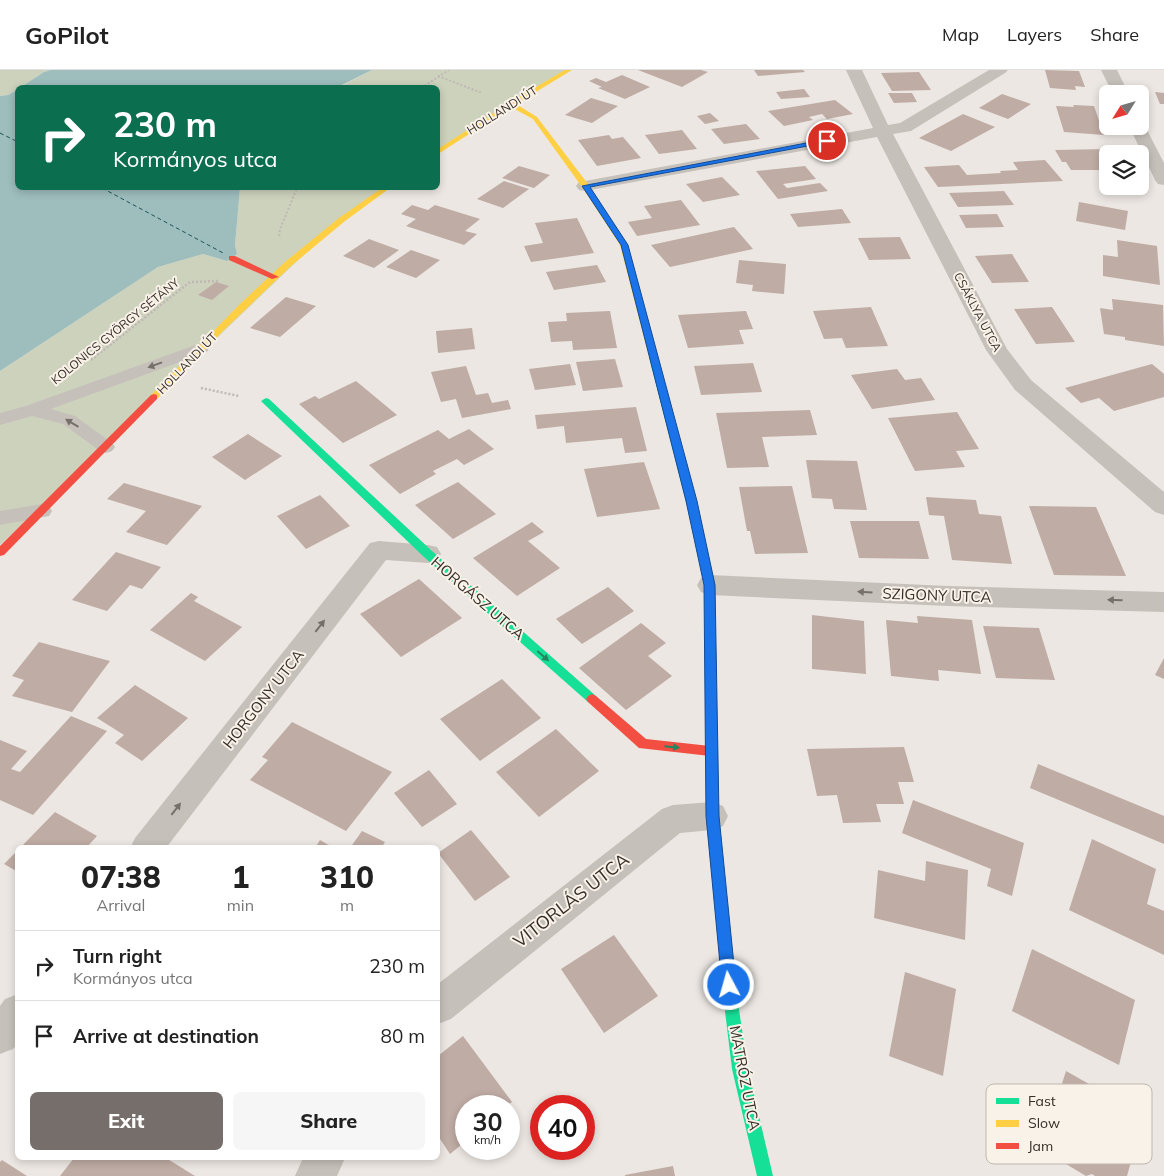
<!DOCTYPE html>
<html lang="en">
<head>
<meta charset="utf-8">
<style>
  body { margin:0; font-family:Mulish,sans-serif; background:#f6f6f6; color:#222; height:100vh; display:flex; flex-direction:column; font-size:19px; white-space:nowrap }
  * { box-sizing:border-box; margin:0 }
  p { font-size:16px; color:#767676 }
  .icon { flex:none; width:28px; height:28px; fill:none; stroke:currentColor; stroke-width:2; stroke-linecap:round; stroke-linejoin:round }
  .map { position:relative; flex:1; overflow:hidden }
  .drawer { position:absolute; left:15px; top:775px; width:425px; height:315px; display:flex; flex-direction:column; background:#fff; border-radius:8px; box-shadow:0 2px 8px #0003 }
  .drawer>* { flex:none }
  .guide { position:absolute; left:15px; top:15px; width:425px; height:105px; border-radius:8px; box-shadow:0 2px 8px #0003; background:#0b6e4f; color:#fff; overflow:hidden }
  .needle { width:32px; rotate:233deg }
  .buttons { position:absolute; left:1099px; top:15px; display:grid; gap:10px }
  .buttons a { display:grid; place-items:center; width:50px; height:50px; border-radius:8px; background:#fff; box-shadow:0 2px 8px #0003; font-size:25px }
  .speed { position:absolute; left:455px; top:1025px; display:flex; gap:10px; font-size:25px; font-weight:700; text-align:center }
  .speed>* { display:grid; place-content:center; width:65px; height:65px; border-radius:50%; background:#fff; box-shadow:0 2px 8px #0003; line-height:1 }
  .speed small { font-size:12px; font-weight:400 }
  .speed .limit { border:8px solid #d22; background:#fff; color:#111 }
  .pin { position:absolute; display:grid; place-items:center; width:42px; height:42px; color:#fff; margin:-21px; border:2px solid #fff; border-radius:50%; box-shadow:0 1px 5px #0007 }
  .me { position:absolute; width:55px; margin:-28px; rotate:354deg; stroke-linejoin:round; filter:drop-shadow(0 0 4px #0008) }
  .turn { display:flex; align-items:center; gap:18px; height:105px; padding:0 15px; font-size:22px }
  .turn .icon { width:65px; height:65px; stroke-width:2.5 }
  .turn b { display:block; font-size:35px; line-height:42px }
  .eta { display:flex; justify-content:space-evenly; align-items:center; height:85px; text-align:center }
  .eta b { font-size:30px; font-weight:800; line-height:35px }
  .button { display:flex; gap:10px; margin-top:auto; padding:10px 15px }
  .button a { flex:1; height:58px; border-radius:8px; background:#766e6a; color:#fff; font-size:20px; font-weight:800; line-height:58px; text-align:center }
  .button a+a { background:#f6f6f6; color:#222 }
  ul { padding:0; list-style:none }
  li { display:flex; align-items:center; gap:15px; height:70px; padding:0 15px; border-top:1px solid #e0e0e0 }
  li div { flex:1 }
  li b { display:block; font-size:19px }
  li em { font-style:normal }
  header { display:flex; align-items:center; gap:30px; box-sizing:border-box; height:70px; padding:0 25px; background:#fff; border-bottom:1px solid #e0e0e0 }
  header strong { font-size:24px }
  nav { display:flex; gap:28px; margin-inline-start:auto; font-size:18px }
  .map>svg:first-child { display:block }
</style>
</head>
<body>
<header>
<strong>GoPilot</strong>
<nav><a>Map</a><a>Layers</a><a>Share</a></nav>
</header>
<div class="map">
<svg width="1164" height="1106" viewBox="0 0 1164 1106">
  <rect width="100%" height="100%" fill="#ece7e2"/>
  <g fill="#cdd2bd">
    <path d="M0 0H51L44 2 21 17 18 18 17 20 8 25 0 26Z"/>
    <path d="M372 0H569L511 34 438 82V18H338Z"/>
    <path d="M240 118H386L336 154 0 475V301L158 197 203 184 227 191 237 184 235 175Z"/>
  </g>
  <g fill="#9ebdbd">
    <path d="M51 0H372L338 17H21L44 2Z"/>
    <path d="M17 20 18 118H240L235 175 237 184 227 191 203 184 158 197 0 301V26L8 25Z"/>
  </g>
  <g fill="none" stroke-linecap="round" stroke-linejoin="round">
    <g stroke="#205356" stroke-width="1" stroke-dasharray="4 3" stroke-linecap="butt">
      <path d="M0 63 18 72"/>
      <path d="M102 118 225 184"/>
    </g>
  </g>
  <g fill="#bfaca4">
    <path d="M638 0H701L708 2 682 17Z"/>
    <path d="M754 0H803L805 2 758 6Z"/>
    <path d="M1045 0 1079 1 1085 17 1075 16 1076 20 1050 18Z"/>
    <path d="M919 2 931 20 892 21 881 3Z"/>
    <path d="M622 5 650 17 625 29 598 18 602 17 589 11 596 8 606 12Z"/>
    <path d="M804 19 810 27 781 29 776 22Z"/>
    <path d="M1155 22 1164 23V34H1160Z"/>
    <path d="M888 23H912L917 32 894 33Z"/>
    <path d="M1002 24 1031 34 1008 49 979 38Z"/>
    <path d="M591 28 618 36 592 53 565 45Z"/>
    <path d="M835 30 853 44 827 49 822 44 809 47 813 50 784 56 768 41Z"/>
    <path d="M1073 35 1094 36 1104 65 1064 62 1056 36 1074 37Z"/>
    <path d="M710 43 719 51 705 54 697 46Z"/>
    <path d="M963 44 995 57 951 81 919 68Z"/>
    <path d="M746 54 760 69 724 74 711 59Z"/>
    <path d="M682 60 697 79 659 84 645 65Z"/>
    <path d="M609 65 612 69 623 67 641 88 597 96 578 70Z"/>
    <path d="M1108 79H1124L1127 84H1108V100H1071L1066 92H1062L1055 80Z"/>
    <path d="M1045 90 1063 111 938 117 924 97 959 95 967 105 1001 103 1000 101 1018 100 1013 92Z"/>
    <path d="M519 96 550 105 534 118 502 108Z"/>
    <path d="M805 96 816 109 783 114 787 118 820 113 828 121 778 129 756 101Z"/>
    <path d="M722 107 740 125 703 132 686 114Z"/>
    <path d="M504 111 529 119 503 138 477 129Z"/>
    <path d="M1004 121 1014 135 958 137 949 123Z"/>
    <path d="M681 130 700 155 637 166 628 152 652 148 644 136Z"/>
    <path d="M1079 132 1128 141 1125 160 1076 151Z"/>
    <path d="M412 135 428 140 435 135 480 149 465 161 477 164 464 175 406 156 416 149 401 144Z"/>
    <path d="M842 139 851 153 798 157 790 144Z"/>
    <path d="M997 144 1004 157 966 158 959 145Z"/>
    <path d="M577 148 594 183 531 192 524 176 543 173 535 153Z"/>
    <path d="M734 157 753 179 670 197 651 175Z"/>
    <path d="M900 167 911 189 869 190 858 168Z"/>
    <path d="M369 169 399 180 374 198 343 186Z"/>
    <path d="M1117 170 1157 176 1160 215 1103 206V185L1118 187Z"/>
    <path d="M411 180 440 190 416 208 386 197Z"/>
    <path d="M1012 184 1029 212 992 213 975 186Z"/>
    <path d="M739 190 786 194 784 224 752 221 753 215 736 213Z"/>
    <path d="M597 195 606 212 554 220 546 202Z"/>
    <path d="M216 212 229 216 212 230 198 225Z"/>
    <path d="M286 227 316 236 280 267 250 258Z"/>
    <path d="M1112 229 1163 235 1164 276 1125 270V267L1104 264 1100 238 1113 240Z"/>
    <path d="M871 237 888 276 846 278 842 268 824 269 813 241Z"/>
    <path d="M1052 237 1075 272 1036 274 1014 239Z"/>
    <path d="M610 241 617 278 573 280 572 271 551 272 548 252 567 251 566 243Z"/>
    <path d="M746 241 753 259 739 260 744 274 688 278 678 245Z"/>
    <path d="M472 258 475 279 438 283 436 261Z"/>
    <path d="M615 289 623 317 583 321 576 292Z"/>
    <path d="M753 293 762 322 701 325 694 296Z"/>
    <path d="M570 294 576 315 535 320 529 299Z"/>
    <path d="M1152 294 1164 304V327L1114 341 1099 328 1081 333 1065 318Z"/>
    <path d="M466 296 476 325 488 323 492 333 508 330 511 339 462 348 456 329 441 332 431 302Z"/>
    <path d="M897 299 905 310 921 308 935 330 872 339 851 305Z"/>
    <path d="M356 311 397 345 343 373 299 334 315 326 319 329Z"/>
    <path d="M636 337 647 381 625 383 622 368 566 373 564 356 537 359 535 345Z"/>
    <path d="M810 340 817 365 762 367 769 397 727 398 716 343Z"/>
    <path d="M957 342 979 379 956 381 965 397 915 401 888 348Z"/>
    <path d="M469 359 494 379 464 395 457 389 433 401 436 404 400 424 369 395 438 360 449 369Z"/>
    <path d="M248 364 282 386 245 410 212 387Z"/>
    <path d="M806 390 857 391 867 440 834 439 832 429 812 428Z"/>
    <path d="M644 392 660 439 597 447 584 399Z"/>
    <path d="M458 412 496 444 453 469 415 435Z"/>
    <path d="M124 413 202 436 167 475 126 462 146 441 107 429Z"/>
    <path d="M792 416 808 483 755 484 750 461H747L739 417Z"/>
    <path d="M320 425 350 456 306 479 277 446Z"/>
    <path d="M926 427 976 430 979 444 1001 446 1012 494 952 490 944 446 929 445Z"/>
    <path d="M1029 436 1096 437 1126 506 1054 505Z"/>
    <path d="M850 451H919L929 489 859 488Z"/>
    <path d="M532 452 544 462 528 471 560 498 517 526 473 488Z"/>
    <path d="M116 482 161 497 142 519 130 515 107 541 72 530Z"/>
    <path d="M419 509 462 548 401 587 360 544Z"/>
    <path d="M608 517 634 541 582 574 556 549Z"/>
    <path d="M191 523 198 527 194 531 242 557 205 591 150 560Z"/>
    <path d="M812 545 864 551 866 604 812 599Z"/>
    <path d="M917 546 972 550 981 604 938 600 939 611 891 606 886 550 918 553Z"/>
    <path d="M641 553 666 573 648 586 672 606 626 640 579 598Z"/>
    <path d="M983 556 1039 558 1055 610 996 608Z"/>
    <path d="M39 572 110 591 72 642 12 626 24 610 12 606Z"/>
    <path d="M1164 588V609L1155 605Z"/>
    <path d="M502 609 541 648 480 691 440 649Z"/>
    <path d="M135 615 188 648 142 691 115 673 124 665 97 648Z"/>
    <path d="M71 646 107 661 33 745 0 730V670L27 681 11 699 20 702Z"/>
    <path d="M292 652 392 702 346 761 250 710 268 690 262 687Z"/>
    <path d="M556 659 599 701 539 747 496 702Z"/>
    <path d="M904 677 914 712H898L904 734H876L881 752 843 753 837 725 817 726 807 679Z"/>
    <path d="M1038 694 1164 746V774L1030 718Z"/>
    <path d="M429 700 457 734 422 757 394 723Z"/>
    <path d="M913 730 1024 773 1012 826 987 816 991 799 902 763Z"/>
    <path d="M55 742 97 766 86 778H20Z"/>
    <path d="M471 760 510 807 475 831 438 783Z"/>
    <path d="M362 761 385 772 381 778H350Z"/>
    <path d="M1092 769 1156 799 1147 834 1164 841V885L1069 840Z"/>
    <path d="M320 770 334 778H315Z"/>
    <path d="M18 780V802L4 794Z"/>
    <path d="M926 791 968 800 965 870 874 848 878 800 925 811Z"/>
    <path d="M614 865 658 926 604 963 561 899Z"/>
    <path d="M1032 879 1135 930 1119 995 1012 941Z"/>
    <path d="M905 902 956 919 943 1006 889 986Z"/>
    <path d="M463 966 512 1032 507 1036H466V1071L450 1084 438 1066V986Z"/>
    <path d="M1066 1001 1144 1045 1127 1106H1095L1092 1104 1086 1106 996 1052 1008 1020 1052 1045Z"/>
    <path d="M74 1088H166L195 1106H60Z"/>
    <path d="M2 1090 27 1106H0V1092Z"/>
    <path d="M673 1096 675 1106H625V1105Z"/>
  </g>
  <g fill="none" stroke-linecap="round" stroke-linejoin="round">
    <g stroke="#bfb8b3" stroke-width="2" stroke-dasharray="2 2" stroke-linecap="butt">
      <path d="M438 6 482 23"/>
      <path d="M421 18 449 0"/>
      <path d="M279 166 280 159 297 118"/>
    </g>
    <g stroke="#bfb8b3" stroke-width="2.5" stroke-dasharray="2 2" stroke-linecap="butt">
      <path d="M91 290 190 212 218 211"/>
      <path d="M201 318 239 326"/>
    </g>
    <g fill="#c6c0ba" fill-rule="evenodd">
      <path d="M201 273 207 274 209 278 207 282 51 339 75 346 112 373 115 377 112 381 106 383 100 381 63 354 32 346 0 355V343L26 336Z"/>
      <path d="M42 434 49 436 52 441 49 446 0 455V441Z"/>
    </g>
    <g fill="#c6c0ba" fill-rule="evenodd">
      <path d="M846 0H862L888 55 900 53 989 0H1008L1005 3 911 61 893 64 1007 279 1031 310 1164 422V445L1155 442 1015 320 986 280 877 67 585 121 579 120 576 116 579 112 585 111 873 58Z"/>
      <path d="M1101 0H1117L1129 24H1113Z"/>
      <path d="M1140 52 1145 56 1164 93V115L1158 114 1155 110 1129 56H1140Z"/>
      <path d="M379 471 428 475 437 477 441 484 437 491 428 493 386 490 166 778H130L135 768 370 473Z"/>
      <path d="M710 505 948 516 1164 522V542L948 536 710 525 701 522 697 515 701 508Z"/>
      <path d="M712 732 723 736 728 746 723 756 712 760 680 763 451 949 438 954V914L662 739 673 735Z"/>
      <path d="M18 924V973L13 979 0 984V936L5 929Z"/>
      <path d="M303 1088H345L337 1106H295Z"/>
    </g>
    <g fill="#16e098" fill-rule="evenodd">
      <path d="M653 284 657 287 696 431 715 515 718 702 716 706 712 707 708 706 706 702 705 515 686 431 649 287Z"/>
      <path d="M266 328 269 329 432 481 596 626 598 629 596 632 592 634 588 632 424 487 263 333 261 331Z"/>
      <path d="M731 926 736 928 738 933 748 999 773 1106H757L732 999 724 933 726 928Z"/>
    </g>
    <g fill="#ffcf43" fill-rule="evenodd">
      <path d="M565 0H572L516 34 537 47 588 114 628 175 657 287 656 289 653 290 649 287 620 175 582 117 533 49 511 37 438 84V79L509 33Z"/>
      <path d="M382 118H390L345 151 291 196 223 261 157 329H151V325L239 235 285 192 339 148Z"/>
      <path d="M712 697 716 698 718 702V746L738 933 736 938 731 940 726 938 724 933 706 746V702L708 698Z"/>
    </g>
    <g fill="#f24e42" fill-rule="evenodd">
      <path d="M229 186H235L279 207 272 209 229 190Z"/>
      <path d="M154 324 157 325V329L4 485 0 486V476L151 325Z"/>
      <path d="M592 624 596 626 646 669 710 676 714 677 716 681 714 685 710 686 639 678 588 632 586 629 588 626Z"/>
    </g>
  </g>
  <defs><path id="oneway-solid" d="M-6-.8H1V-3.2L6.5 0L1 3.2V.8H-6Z" transform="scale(1.25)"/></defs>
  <g fill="#776f6a">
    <use href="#oneway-solid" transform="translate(155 295) rotate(160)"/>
    <use href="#oneway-solid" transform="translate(72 353) rotate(-149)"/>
    <use href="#oneway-solid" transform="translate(865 522) rotate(-177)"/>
    <use href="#oneway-solid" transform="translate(1115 530) rotate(-179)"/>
    <use href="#oneway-solid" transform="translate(320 556) rotate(-52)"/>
    <use href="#oneway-solid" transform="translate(176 739) rotate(-52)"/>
  </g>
  <g fill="#268660">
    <use href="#oneway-solid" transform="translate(543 586) rotate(41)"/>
    <use href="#oneway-solid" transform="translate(672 677) rotate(6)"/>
  </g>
  <path fill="#1a73e8" stroke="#114b97" d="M827 69H829V72L590 117 628 175 697 431 715 515 719 746 736 915 734 920 729 922 724 920 722 915 706 746 704 515 686 431 621 175 582 116Z"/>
  <g text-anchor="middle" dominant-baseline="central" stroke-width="4" stroke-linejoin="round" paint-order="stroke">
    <g font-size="12" fill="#372d29" stroke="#f9f2e9">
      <text transform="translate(502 40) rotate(-32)">HOLLANDI ÚT</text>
      <text transform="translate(978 242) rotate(62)">CSÁKLYA UTCA</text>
      <text transform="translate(115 261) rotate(-39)">KOLONICS GYÖRGY SÉTÁNY</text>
      <text transform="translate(187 293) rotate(-46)">HOLLANDI ÚT</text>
    </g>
    <g font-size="15" fill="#372d29" stroke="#f9f2e9">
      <text transform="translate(937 525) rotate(2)">SZIGONY UTCA</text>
      <text transform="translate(478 528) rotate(41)">HORGÁSZ UTCA</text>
      <text transform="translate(263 629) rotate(-52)">HORGONY UTCA</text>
      <text transform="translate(745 1008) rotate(79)">MATRÓZ UTCA</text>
    </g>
    <g font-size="18" fill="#372d29" stroke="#f9f2e9">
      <text transform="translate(571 830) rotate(-38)">VITORLÁS UTCA</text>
    </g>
  </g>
  <rect x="986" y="1014" width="166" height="80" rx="8" fill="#f9f2e9" stroke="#bfb7af" stroke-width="1"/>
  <rect x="996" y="1028" width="23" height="6" fill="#16e098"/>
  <rect x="996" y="1050" width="23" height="7" fill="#ffcf43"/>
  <rect x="996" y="1073" width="23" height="6" fill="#f24e42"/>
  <g font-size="14" fill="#372d29">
    <text x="1028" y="1036">Fast</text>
    <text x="1028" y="1058">Slow</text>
    <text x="1028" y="1081">Jam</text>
  </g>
</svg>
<div class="buttons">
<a><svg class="needle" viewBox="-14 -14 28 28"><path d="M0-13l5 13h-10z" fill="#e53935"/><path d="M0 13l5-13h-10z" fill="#767676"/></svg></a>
<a><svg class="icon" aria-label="layers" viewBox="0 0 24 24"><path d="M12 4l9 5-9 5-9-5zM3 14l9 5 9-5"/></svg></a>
</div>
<div class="speed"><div>30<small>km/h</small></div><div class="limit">40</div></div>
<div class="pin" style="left:827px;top:71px;background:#d93025"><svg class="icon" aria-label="arrive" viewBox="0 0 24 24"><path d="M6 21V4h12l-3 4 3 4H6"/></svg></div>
<svg class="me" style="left:729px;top:915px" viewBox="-20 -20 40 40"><circle r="17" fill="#1a73e8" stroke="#fff" stroke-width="3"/><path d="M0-11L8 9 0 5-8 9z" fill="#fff"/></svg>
<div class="guide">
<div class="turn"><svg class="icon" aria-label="right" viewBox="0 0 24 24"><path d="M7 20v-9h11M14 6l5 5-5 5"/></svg><div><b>230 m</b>Kormányos utca</div></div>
</div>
<section class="drawer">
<div class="eta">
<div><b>07:38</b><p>Arrival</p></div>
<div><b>1</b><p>min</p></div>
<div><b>310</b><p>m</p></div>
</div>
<ul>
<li><svg class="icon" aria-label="right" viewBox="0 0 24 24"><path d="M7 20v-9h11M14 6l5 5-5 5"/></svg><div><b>Turn right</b><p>Kormányos utca</p></div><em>230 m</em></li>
<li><svg class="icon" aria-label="arrive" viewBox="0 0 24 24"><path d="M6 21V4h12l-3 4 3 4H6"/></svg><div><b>Arrive at destination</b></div><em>80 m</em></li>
</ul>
<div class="button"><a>Exit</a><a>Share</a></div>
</section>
</div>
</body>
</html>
